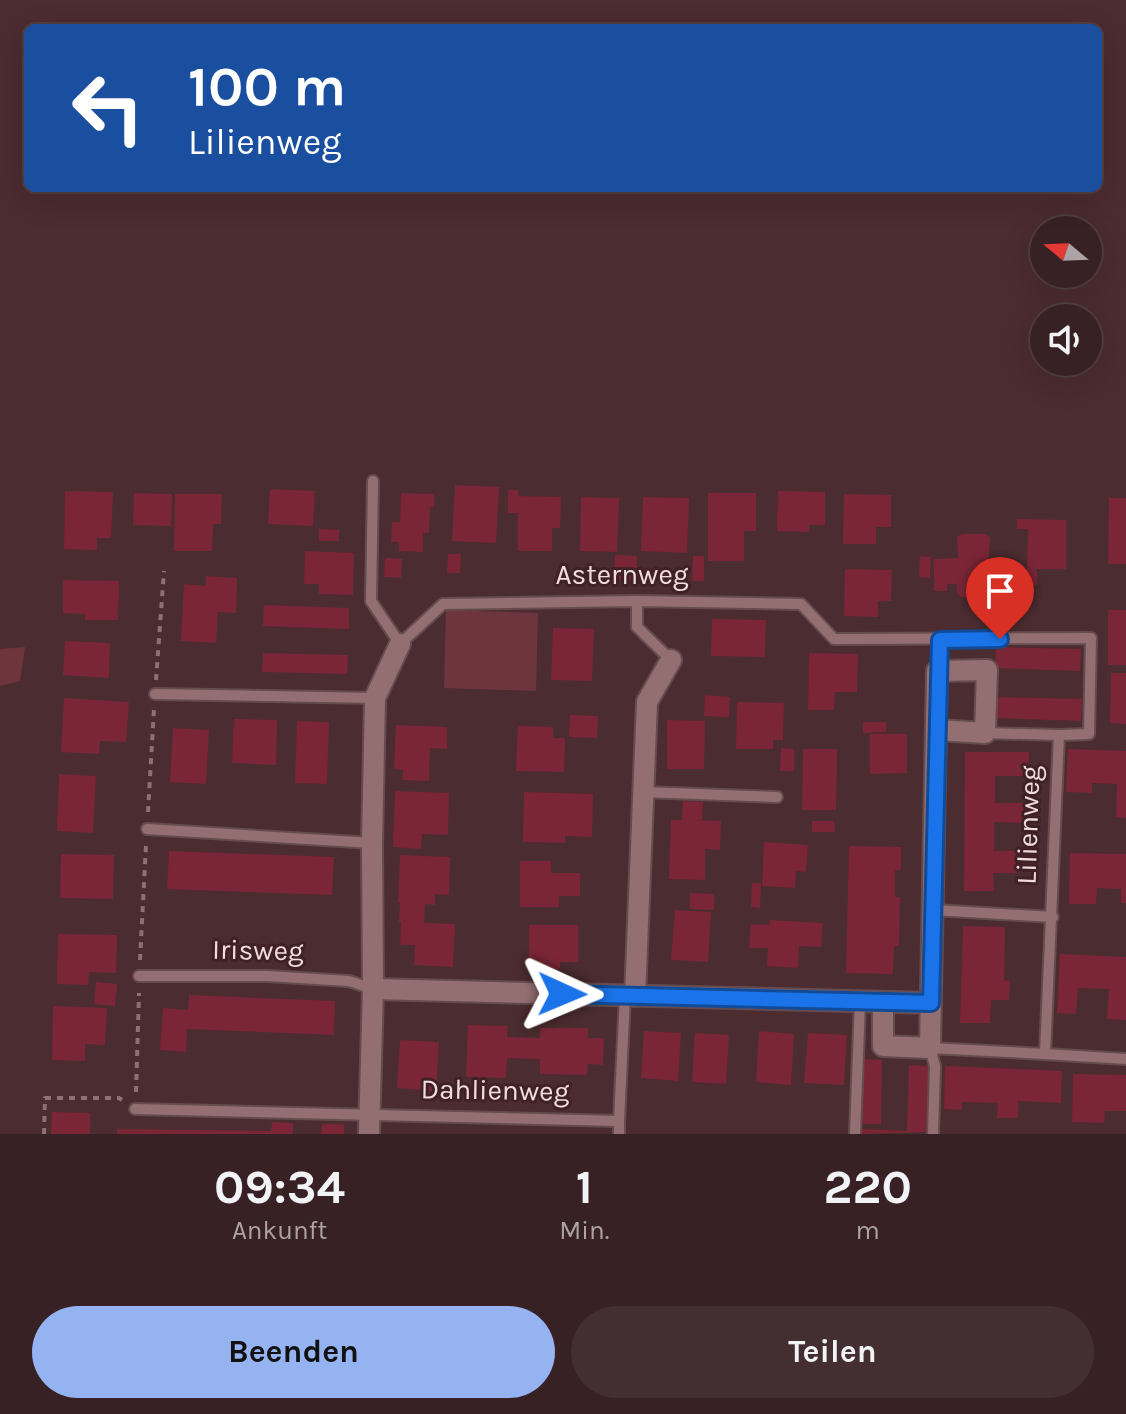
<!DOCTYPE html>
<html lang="de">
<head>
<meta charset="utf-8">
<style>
  body { margin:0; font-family:Karla,sans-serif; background:#432e31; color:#f1f3f6; height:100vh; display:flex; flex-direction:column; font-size:30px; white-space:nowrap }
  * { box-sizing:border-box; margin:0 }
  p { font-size:26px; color:#aba3a6 }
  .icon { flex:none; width:44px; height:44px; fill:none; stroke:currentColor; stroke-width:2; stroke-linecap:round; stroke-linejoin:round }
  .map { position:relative; height:1134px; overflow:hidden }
  .drawer { display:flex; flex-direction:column; background:#382124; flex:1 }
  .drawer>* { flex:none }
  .hud { position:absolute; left:24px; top:24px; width:1078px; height:168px; border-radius:12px; box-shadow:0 8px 32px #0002,0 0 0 2px #523e41; background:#1a4fa0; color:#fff; overflow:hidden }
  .needle { width:52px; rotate:289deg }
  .fabs { position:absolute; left:1030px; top:216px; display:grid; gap:16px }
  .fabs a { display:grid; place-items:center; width:72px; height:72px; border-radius:50%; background:#382124; box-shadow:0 8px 32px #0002,0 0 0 2px #523e41; font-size:40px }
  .pin { position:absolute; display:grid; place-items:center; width:68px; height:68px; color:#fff; margin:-82px -34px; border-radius:50% 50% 50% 0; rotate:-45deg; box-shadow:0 0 8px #0007 }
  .pin .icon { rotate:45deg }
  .me { position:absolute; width:88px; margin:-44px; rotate:91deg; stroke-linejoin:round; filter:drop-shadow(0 0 6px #0008) }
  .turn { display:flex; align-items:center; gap:28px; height:168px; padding:0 32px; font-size:36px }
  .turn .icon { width:104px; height:104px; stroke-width:2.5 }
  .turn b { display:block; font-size:56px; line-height:68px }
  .eta { display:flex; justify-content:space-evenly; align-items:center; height:136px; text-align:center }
  .eta b { font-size:48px; font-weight:700; line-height:56px }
  .action { display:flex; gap:16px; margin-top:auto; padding:16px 32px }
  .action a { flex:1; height:92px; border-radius:48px; background:#95b2f1; color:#111; font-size:32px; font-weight:700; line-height:92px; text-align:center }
  .action a+a { background:#432e31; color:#f1f3f6 }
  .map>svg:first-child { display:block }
</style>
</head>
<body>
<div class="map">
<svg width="1126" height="1134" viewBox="0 0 1126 1134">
  <rect width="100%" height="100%" fill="#4b2c30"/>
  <g fill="#6e353c">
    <path d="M446 610 538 613 536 691 444 688Z"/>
    <path d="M25 647 20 681 0 686V649Z"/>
  </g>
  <g fill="#7a2636">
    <path d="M455 485 499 487 496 543 452 541Z"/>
    <path d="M270 489 315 491 313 526 268 524Z"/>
    <path d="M508 490H518V496L561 497 560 528H552V551H518V513H508Z"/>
    <path d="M65 491 113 492 111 538H97V550L64 549Z"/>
    <path d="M778 491 825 492V525H809V532L777 531Z"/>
    <path d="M134 493 172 494 171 526 133 525Z"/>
    <path d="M401 493 434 494V507H430L429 533H423V552L399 551V542H391L392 522H400Z"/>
    <path d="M708 493H756V531H744V561H708Z"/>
    <path d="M175 494H222L221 524H213L212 551H174Z"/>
    <path d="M844 494 891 495V527H876V544H843Z"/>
    <path d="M581 497 619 498 617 552 580 551Z"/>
    <path d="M643 497 689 498 687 553 641 551Z"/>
    <path d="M1109 498H1126V564H1108Z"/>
    <path d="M1017 519 1066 520V569H1037V585H1027L1028 529H1017Z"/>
    <path d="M319 529 339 530V541H319Z"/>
    <path d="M962 534H986L990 538 989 558 992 568H998L997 589H989L984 597H961L957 593V584H947V591H934V559L958 558 957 537Z"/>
    <path d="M305 551 354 553 353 595 319 594V584H304Z"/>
    <path d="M448 554H461L460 573H447Z"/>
    <path d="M615 555 637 556 636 580 614 579Z"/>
    <path d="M693 556H704V581H692Z"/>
    <path d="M920 556 931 557 930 578 919 577Z"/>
    <path d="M385 558 402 559 401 578 384 577Z"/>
    <path d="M845 569 892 570 891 601H878V617L844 616Z"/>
    <path d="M206 576 237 578 236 613 218 612 216 643 181 641 184 584 206 586Z"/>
    <path d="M63 580 119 581 118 620H85V614L63 613Z"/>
    <path d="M264 605 349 608V629L263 626Z"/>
    <rect x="1108" y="610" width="18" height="55"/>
    <path d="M712 619 766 620 765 657 711 656Z"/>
    <path d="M553 628 594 629 592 681 551 680Z"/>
    <path d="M65 641 110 643 109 678 63 675Z"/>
    <path d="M996 647 1081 649 1080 671 995 668Z"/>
    <path d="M263 653 348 655 347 674 262 672Z"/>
    <path d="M809 653 858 654 857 692H835L834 710H808Z"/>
    <path d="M1111 673H1126V724L1110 723Z"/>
    <path d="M705 695 730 697 729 717 704 716Z"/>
    <path d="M994 697 1082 699 1081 721 994 718Z"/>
    <path d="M64 698 129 702 126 742 100 741 99 754 61 752Z"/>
    <path d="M737 702 784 703 783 740H773V749H736Z"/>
    <path d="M570 715 598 716 597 738 569 737Z"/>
    <path d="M234 719 277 720 276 765 232 763Z"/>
    <path d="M667 720 705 721 704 769H667Z"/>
    <path d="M297 721 329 722 327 784 295 783Z"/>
    <path d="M863 722H886V732L863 733Z"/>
    <path d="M396 725 447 727V749L430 748 429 781 402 780 403 770 394 769Z"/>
    <path d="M518 726 553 727V738H565L564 772 516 771Z"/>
    <path d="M173 728 209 730 206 784 170 782Z"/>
    <path d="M870 734H907V773L870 774Z"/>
    <path d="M781 748 794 749V771H780Z"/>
    <path d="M803 749H837L836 810H802Z"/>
    <path d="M1068 749 1126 751V818L1116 817 1117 784 1092 783V793L1066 792Z"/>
    <path d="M965 752H1029L1028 776H995V803H1027V823L994 822V851H1018L1017 873H993L994 891H964Z"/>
    <path d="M59 774 96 776 93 833 57 831Z"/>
    <path d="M395 791 449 793 448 835 422 834 421 849 393 847Z"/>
    <path d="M524 792 593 794 592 837 565 836V843L523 842Z"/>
    <path d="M683 801 703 802 702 820H687L721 821 720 850 705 849V880L669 879 671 820H682Z"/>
    <path d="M812 821H834L835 832H812Z"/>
    <path d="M764 842 808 845 806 872 796 871 795 888 762 886Z"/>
    <path d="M849 846 901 847V870H895V897H900L899 946H894L893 974 846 973Z"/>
    <path d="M169 851 334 857 332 895 167 889Z"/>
    <path d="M1070 853 1126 854V903H1121V889L1097 888 1096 904H1069Z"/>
    <path d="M61 854 114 855 113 899 60 898Z"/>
    <path d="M400 855 450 857 449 895 435 894V905L425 904 424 923 455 924 453 967 414 965 415 945H400L401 922H399L400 903H398Z"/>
    <path d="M520 861H551V873H580V896H559V907H520Z"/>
    <path d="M752 883H761L760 908 751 907Z"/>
    <path d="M690 893 714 894V910L690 909Z"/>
    <path d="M675 910 711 912 708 962 671 960Z"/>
    <path d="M770 920 823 923 821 947 799 946 798 968 767 966 768 948H749L751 924 769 925Z"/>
    <path d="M529 925H578V962H560V969H529Z"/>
    <path d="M963 926 1005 927 1004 980 1010 981 1009 1000H991L990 1023H960Z"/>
    <path d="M58 934 117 935 116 973 89 972 88 985 57 984Z"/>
    <path d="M1060 954 1126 957V1020L1107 1019 1109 989 1078 988 1076 1014 1057 1013Z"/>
    <path d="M96 982 117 984 115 1006 94 1004Z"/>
    <path d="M189 995 335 1001 334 1035 187 1029 186 1052 160 1050 163 1008 188 1010Z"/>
    <path d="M53 1006 107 1008 105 1045 85 1044V1061L52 1060Z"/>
    <path d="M468 1025 508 1026 507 1037 540 1038V1028H588V1038H604L603 1065 588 1064 587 1075 540 1074V1059L507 1058 506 1078 466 1077Z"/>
    <path d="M644 1031 681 1033 678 1081 641 1078Z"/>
    <path d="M759 1031 794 1034 791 1085 756 1082Z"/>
    <path d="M695 1033 729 1035 726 1084 692 1082Z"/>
    <path d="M808 1033 847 1035 844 1085 804 1083Z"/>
    <path d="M400 1040 439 1042 436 1091 397 1088Z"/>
    <path d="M862 1059 882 1060 881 1124H860Z"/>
    <path d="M909 1065 930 1066 928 1132 862 1134V1129L907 1131Z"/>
    <path d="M945 1066 1062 1071 1061 1103 1018 1101V1118H997L998 1103 962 1102V1110L944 1109Z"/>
    <path d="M1073 1074 1126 1075V1111H1105L1104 1123 1072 1122Z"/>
    <path d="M52 1112 90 1113V1134H51Z"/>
    <path d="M272 1122 293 1123V1134H117V1129L271 1131Z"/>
    <path d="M322 1124H344V1134H321Z"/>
  </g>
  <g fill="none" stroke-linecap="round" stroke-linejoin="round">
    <defs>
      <g id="lane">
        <path d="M373 481 371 601 400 644 443 604 637 601 801 604 834 639 1091 638 1089 734 1059 735 1045 1054 930 1048 935 1066 933 1134"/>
        <path d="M637 601V627L671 660"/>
        <path d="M937 671 940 640"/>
        <path d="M155 694 375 698"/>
        <path d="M985 733 1059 735"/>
        <path d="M643 792 777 797"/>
        <path d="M147 829 372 843"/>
        <path d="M934 910 1053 917"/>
        <path d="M139 976H267L349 981 373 989"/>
        <path d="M1045 1054 1126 1059"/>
        <path d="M135 1109 619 1121 625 996"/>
        <path d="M619 1134V1121"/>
        <path d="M855 1134 860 1001"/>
      </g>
      <g id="street">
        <path d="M373 989 931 1003"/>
        <path d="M635 996 647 702 671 660"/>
        <path d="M883 1002V1046L930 1048 937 671 987 670 985 733 938 730"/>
        <path d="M369 1134 373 989 372 843 375 698 400 644"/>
      </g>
    </defs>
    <use href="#lane" stroke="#664c4f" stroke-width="14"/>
    <use href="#street" stroke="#664c4f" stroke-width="24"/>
    <g stroke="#8d7275" stroke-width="4" stroke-dasharray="6 6" stroke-linecap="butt">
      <path d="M156 680 164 571"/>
      <path d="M148 812 154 709"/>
      <path d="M140 960 146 845"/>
      <path d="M136 1092 139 993"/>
      <path d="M44 1134 45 1098H119L122 1100"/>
    </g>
    <use href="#lane" stroke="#936f72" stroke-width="10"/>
    <use href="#street" stroke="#936f72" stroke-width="20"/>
  </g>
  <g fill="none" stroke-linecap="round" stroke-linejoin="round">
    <defs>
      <path id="route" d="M562 994 931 1003 940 640 1000 639"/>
    </defs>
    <use href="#route" stroke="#114b97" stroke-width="20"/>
    <use href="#route" stroke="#1a73e8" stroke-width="14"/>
  </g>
  <g text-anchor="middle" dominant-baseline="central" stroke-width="6" stroke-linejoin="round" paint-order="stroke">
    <g font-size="28" fill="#f1dcde" stroke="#402226">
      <text x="622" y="574">Asternweg</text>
      <text transform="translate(1028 825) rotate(-88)">Lilienweg</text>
      <text transform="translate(258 950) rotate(1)">Irisweg</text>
      <text transform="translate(495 1090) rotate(1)">Dahlienweg</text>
    </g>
  </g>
</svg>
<div class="fabs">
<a><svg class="needle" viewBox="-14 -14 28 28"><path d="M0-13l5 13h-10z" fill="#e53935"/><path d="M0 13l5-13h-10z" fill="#aba3a6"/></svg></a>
<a><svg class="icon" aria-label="sound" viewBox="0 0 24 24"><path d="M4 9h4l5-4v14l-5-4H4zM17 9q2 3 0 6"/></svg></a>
</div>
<div class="pin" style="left:1000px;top:639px;background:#d93025"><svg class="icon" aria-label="arrive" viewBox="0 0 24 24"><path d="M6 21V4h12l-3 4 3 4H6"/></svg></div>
<svg class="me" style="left:562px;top:994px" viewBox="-20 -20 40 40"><path d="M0-17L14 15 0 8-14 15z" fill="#1a73e8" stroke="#fff" stroke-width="4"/></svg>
<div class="hud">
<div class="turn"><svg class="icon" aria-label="left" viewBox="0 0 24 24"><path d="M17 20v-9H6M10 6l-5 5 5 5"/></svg><div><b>100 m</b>Lilienweg</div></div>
</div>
</div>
<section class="drawer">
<div class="eta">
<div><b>09:34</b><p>Ankunft</p></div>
<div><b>1</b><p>Min.</p></div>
<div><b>220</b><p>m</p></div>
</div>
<div class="action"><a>Beenden</a><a>Teilen</a></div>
</section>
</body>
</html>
